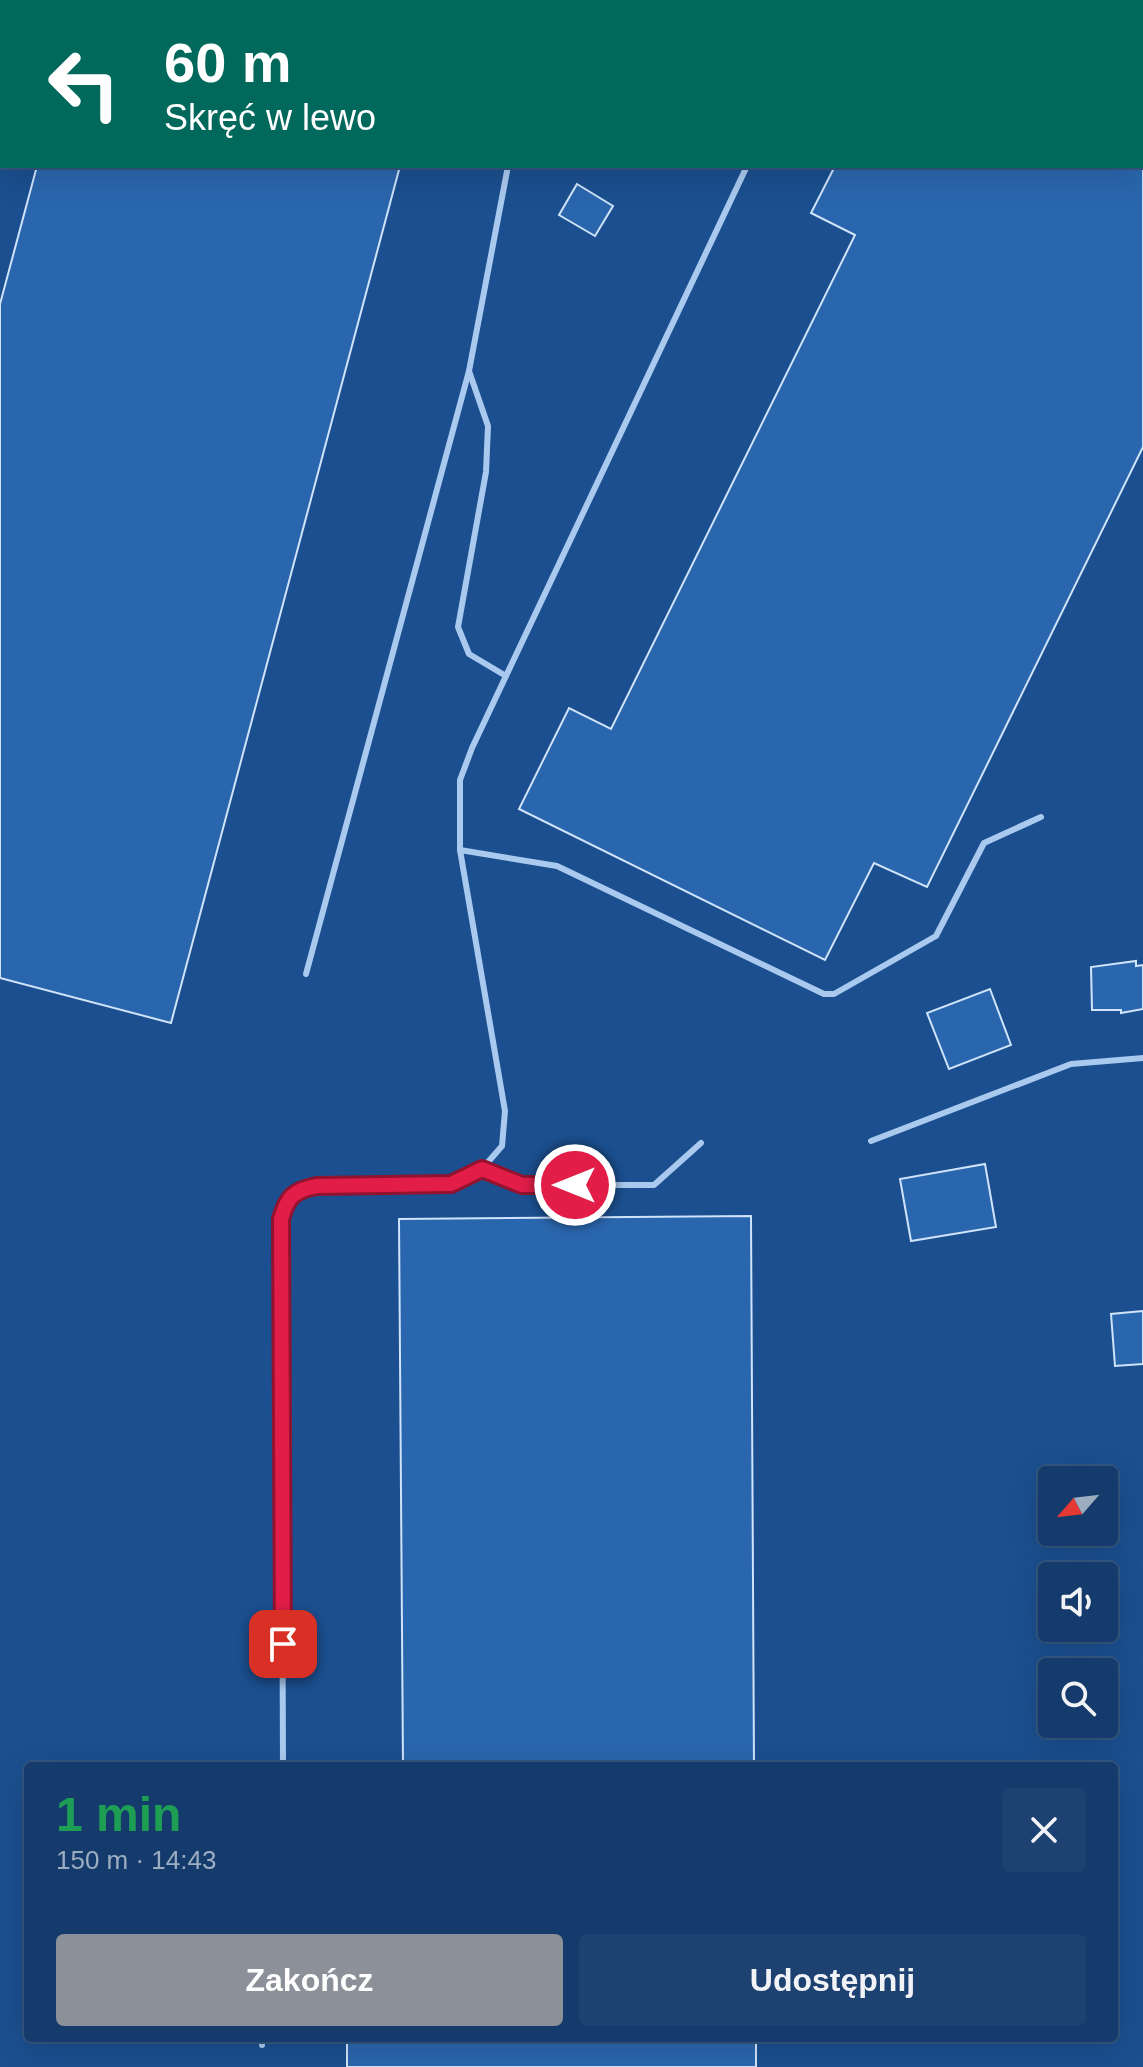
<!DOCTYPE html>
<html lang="pl">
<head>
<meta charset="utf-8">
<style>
  body { margin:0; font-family:Arial,sans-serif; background:#1d4271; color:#f1f3f6; height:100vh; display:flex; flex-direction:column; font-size:30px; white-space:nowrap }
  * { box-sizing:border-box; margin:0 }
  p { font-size:26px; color:#9dadc1 }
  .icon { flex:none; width:44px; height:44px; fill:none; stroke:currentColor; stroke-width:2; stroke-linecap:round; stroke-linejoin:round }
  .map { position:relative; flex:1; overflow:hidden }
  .drawer { position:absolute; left:24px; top:1762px; width:1094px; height:280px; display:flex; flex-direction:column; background:#143b6b; border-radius:8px; box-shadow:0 8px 32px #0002,0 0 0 2px #33557e }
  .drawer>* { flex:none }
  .guide { position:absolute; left:0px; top:0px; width:1144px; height:168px; box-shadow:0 8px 32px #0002,0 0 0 2px #33557e; background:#00695c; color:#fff; overflow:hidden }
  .needle { width:52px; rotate:242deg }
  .controls { position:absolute; left:1038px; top:1466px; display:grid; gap:16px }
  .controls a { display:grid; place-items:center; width:80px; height:80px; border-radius:8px; background:#143b6b; box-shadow:0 8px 32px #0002,0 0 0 2px #33557e; font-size:40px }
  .pin { position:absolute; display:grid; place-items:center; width:68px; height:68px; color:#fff; margin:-34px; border-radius:16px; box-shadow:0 4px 12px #0006 }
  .me { position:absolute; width:88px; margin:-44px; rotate:270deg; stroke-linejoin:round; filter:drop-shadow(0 0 6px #0008) }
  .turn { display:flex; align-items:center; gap:28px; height:168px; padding:0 32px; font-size:36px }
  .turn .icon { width:104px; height:104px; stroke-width:2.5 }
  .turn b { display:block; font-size:56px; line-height:68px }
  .round { display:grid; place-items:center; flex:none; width:84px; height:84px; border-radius:8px; background:#1d4271 }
  .overview { display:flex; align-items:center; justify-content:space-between; height:136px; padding:0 32px }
  h1 { font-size:48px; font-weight:700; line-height:60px; color:#1e9e55 }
  .action { display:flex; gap:16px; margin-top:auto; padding:16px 32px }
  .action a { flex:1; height:92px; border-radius:8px; background:#8c9099; color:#fff; font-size:32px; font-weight:700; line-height:92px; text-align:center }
  .action a+a { background:#1d4271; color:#f1f3f6 }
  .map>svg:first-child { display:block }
</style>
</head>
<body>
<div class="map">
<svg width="1143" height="2067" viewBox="0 0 1143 2067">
  <rect width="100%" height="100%" fill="#1b4f8f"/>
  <g fill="#2a66ad" stroke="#cfe3fa" stroke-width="2">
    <path d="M81 0H173L180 2H81Z"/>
    <path d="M573 0H726L724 2Z"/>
    <path d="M971 0H1098L1102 2H970Z"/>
    <path d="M1143 22V447L927 887 874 863 825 960 519 809 569 708 611 729 855 235 811 213 835 166H1142Z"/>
    <path d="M37 166H400L171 1023 0 978V304Z"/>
    <path d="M577 184 613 206 595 236 559 215Z"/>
    <path d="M1136 961V966L1143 965V1009L1121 1013V1010H1092L1091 967Z"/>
    <path d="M990 989 1011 1045 949 1069 927 1013Z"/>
    <path d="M985 1164 996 1227 911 1241 900 1179Z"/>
    <path d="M751 1216 754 1766H403L399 1219Z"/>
    <path d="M1143 1311V1364L1115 1366 1111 1314Z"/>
    <rect x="347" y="2038" width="409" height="29"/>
  </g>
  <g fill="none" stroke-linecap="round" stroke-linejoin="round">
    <g stroke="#a9c9ee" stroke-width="6">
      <path d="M367 0 375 2"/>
      <path d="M450 0 452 2"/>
      <path d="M53 2 54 0"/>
      <path d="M403 2 407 0"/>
      <path d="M825 2 826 0"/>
      <path d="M0 128 2 121"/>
      <path d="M469 371 488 426 486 472 458 627 469 654 506 676"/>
      <path d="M460 850 557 866 824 994H834L936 936 984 843 1041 817"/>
      <path d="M306 974 469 371 508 166"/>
      <path d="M871 1141 1071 1064 1143 1058"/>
      <path d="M482 1169 522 1185H654L701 1143"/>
      <path d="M283 1766 281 1219C287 1197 294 1190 317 1186L451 1184 482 1169 502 1146 505 1111 460 850V780L472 748 747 166"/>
      <path d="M262 2038V2045"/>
    </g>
  </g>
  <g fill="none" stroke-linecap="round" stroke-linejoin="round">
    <defs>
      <path id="route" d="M283 1644 281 1219C287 1197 294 1190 317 1186L451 1184 482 1169 522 1185H575"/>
    </defs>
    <use href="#route" stroke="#92132f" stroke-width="20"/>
    <use href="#route" stroke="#e11d48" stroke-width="14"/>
  </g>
</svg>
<div class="controls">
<a><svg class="needle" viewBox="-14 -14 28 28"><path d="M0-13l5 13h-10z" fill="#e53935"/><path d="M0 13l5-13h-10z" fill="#9dadc1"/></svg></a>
<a><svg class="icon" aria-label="sound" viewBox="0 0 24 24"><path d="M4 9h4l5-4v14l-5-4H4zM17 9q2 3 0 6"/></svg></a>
<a><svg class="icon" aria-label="search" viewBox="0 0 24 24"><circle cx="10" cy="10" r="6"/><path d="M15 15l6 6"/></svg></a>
</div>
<div class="pin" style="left:283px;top:1644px;background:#d93025"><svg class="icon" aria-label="arrive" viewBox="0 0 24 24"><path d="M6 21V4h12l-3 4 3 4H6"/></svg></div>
<svg class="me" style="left:575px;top:1185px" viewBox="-20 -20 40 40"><circle r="17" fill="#e11d48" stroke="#fff" stroke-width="3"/><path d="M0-11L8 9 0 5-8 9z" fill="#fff"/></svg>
<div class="guide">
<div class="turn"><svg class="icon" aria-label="left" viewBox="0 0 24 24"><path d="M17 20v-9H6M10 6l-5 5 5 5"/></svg><div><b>60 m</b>Skręć w lewo</div></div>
</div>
<section class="drawer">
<div class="overview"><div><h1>1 min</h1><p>150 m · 14:43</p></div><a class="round"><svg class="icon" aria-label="close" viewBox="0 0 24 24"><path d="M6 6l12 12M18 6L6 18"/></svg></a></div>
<div class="action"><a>Zakończ</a><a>Udostępnij</a></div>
</section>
</div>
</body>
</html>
